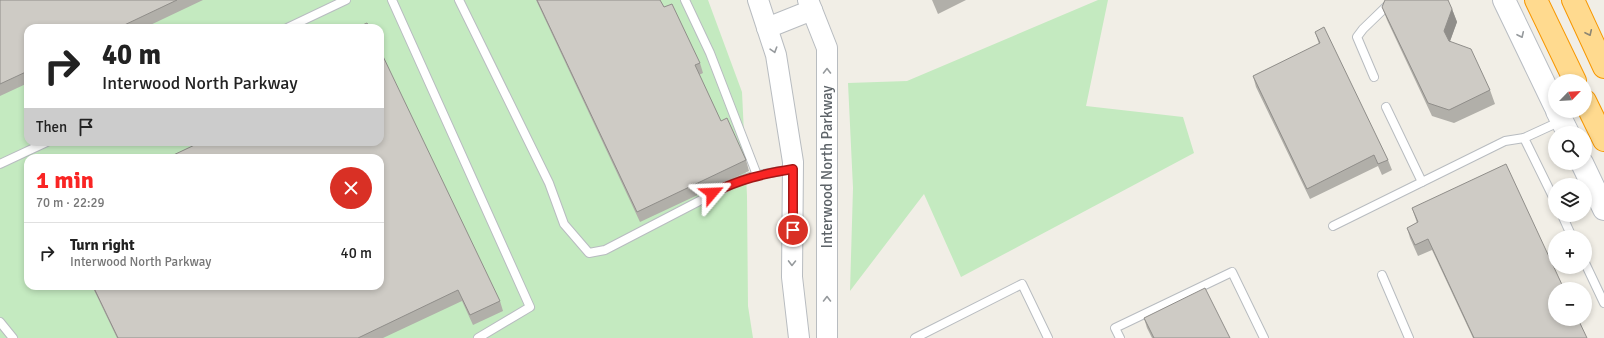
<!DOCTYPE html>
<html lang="en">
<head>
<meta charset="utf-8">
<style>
  body { margin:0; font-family:Signika,sans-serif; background:#f2f2f2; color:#222; height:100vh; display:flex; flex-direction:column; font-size:15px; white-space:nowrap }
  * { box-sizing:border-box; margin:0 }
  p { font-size:13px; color:#767676 }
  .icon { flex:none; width:22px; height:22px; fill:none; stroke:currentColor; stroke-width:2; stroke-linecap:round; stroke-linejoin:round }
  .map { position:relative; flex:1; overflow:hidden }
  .panel { position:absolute; left:24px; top:154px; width:360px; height:136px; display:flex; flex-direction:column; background:#fff; border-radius:12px; box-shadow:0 2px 6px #0003 }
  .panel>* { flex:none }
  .top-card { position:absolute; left:24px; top:24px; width:360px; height:122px; border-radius:12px; box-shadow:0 2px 6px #0003; background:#fff; color:#222; overflow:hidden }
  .needle { width:26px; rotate:65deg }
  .tools { position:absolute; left:1548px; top:74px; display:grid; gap:8px }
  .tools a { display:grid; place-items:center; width:44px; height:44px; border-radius:50%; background:#fff; box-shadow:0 2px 6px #0003; font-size:20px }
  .pin { position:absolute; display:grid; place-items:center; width:34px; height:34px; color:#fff; margin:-17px; border:2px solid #fff; border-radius:50%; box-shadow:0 1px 4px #0007 }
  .me { position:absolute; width:44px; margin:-22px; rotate:64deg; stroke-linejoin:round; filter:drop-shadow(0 0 3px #0008) }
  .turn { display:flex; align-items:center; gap:14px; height:84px; padding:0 12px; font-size:18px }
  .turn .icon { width:52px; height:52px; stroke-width:2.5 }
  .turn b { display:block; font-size:28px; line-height:34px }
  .then { display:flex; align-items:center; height:38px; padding:0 12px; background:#0003; gap:8px; font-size:15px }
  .round { display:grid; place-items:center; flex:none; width:42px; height:42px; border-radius:21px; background:#f2f2f2 }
  .head { display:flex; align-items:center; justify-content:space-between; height:68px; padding:0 12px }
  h1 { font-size:24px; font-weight:700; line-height:30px; color:#f92524 }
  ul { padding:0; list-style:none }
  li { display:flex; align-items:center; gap:12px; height:60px; padding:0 12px; border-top:1px solid #e0e0e0 }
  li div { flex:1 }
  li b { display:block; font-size:15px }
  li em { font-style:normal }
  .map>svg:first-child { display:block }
</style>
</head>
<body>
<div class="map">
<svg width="1604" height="338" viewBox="0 0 1604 338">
  <rect width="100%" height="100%" fill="#f1eee6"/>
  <g fill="#c4eac0" fill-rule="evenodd">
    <path d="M0 0H708L742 92 747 196 748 306 753 338H345L380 286V158H28V286H307L184 338H0ZM28 28H380V142H28Z"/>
    <path d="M1098 0H1108L1086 106 1183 117 1194 153 961 277 924 194 850 291 853 188 848 83 907 81Z"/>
  </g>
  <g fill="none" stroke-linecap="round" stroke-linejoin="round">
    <defs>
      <g id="service">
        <path d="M392 0 530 307 478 338"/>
        <path d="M459 0 549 183 564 224 589 253 605 250 734 183 753 176 792 169"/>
        <path d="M685 0 710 53 757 175"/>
        <path d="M287 28 346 0"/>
        <path d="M1374 77 1357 37 1363 29 1393 0"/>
        <path d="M1386 107 1422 182"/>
        <path d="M0 164 47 142"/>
        <path d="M1555 201 1524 138 1561 121"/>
        <path d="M1562 215 1572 237"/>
        <path d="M1333 226 1505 141 1524 138"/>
        <path d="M1585 263 1604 303"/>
        <path d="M1382 275 1409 338"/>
        <path d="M0 322 13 338"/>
        <path d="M915 338 1022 284 1048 338"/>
        <path d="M1120 338 1115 328 1232 272 1264 338"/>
      </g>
      <g id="tertiary">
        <path d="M758 0 776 55 793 162 792 277 799 338"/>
        <path d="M808 0 827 48V338"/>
        <path d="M767 28 812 10"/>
      </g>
      <g id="secondary">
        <path d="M1504 0 1555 106"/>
        <path d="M1557 111 1568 133"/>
        <path d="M1582 163 1604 209"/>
      </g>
      <g id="motorway">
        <path d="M1536 0 1575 81"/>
        <path d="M1573 0 1604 67"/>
        <path d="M1585 101 1604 140"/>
      </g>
    </defs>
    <use href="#service" stroke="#b8bcc0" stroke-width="10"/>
    <use href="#tertiary" stroke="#b8bcc0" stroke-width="22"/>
    <use href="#secondary" stroke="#b9bdc3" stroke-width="24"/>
    <use href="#motorway" stroke="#f79700" stroke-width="24"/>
    <use href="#service" stroke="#fff" stroke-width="8"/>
    <use href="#tertiary" stroke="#fff" stroke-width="20"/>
    <use href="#secondary" stroke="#fff" stroke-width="22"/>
    <use href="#motorway" stroke="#ffda8f" stroke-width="22"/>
  </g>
  <g fill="#b1afa9">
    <path d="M0 0H203L144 28H28V83L0 96Z"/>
    <path d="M536 0H660L664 7 700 63 703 73 699 75 721 121 746 160 749 171 640 222Z"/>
    <path d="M932 0H966L938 14Z"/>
    <path d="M1382 7 1452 9 1457 22 1450 41 1490 90 1495 104 1454 123 1432 116 1387 20Z"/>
    <path d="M1315 32 1388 160 1392 170 1382 175 1378 166 1310 199 1256 87 1253 76 1319 44Z"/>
    <path d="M380 158 500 301 503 311 473 325 462 301 383 338H117L92 286H380Z"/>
    <path d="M1412 208 1587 338H1473L1432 250 1418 256 1410 238 1407 228 1417 223Z"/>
    <path d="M1144 318 1230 338H1152L1147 328Z"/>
  </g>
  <path fill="#908e8a" d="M1452 9 1457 22 1449 44 1444 31Z"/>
  <g fill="#cecbc5" stroke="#908e8a">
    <path d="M0 0H177L118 28H28V71L0 84Z"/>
    <path d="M537 0H660L664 7 672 4 700 63 695 65 721 121 727 118 746 160 637 212Z"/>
    <path d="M1385 0H1448L1452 9 1444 31 1449 41 1471 49 1490 90 1449 110 1428 103 1382 7Z"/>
    <path d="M367 23 370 28H356Z"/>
    <path d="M1324 27 1388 160 1378 164 1374 155 1307 189 1253 76 1320 43 1315 32Z"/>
    <path d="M380 50 500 301 470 315 458 290 358 338H118L93 286H380V158H167L201 142H380Z"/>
    <path d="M1506 164 1564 289H1555V319H1578L1587 338H1474L1428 239 1415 245 1407 228 1418 222 1412 208Z"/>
    <path d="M1205 288 1230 338H1154L1144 318Z"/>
  </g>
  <defs><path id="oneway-chevron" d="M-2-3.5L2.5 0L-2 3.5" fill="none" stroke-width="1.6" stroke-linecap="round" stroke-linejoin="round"/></defs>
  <use stroke="#8e8774" href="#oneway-chevron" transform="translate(1589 33) rotate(65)"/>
  <g stroke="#969a9d">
    <use href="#oneway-chevron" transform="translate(1521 35) rotate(65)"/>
    <use href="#oneway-chevron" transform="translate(774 50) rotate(73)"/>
    <use href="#oneway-chevron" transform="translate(827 71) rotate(-90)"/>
    <use href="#oneway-chevron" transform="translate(792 263) rotate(91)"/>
    <use href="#oneway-chevron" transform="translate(827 299) rotate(-90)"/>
  </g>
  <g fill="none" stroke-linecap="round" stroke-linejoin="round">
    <defs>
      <path id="route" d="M712 193C741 179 762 174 793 169V230"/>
    </defs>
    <use href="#route" stroke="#a21817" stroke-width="10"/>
    <use href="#route" stroke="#f92524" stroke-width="7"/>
  </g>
  <g text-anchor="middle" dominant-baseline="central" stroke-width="3" stroke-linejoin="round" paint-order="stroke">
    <g font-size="15" fill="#5d6368" stroke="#fff">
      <text transform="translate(827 167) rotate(-90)">Interwood North Parkway</text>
    </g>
  </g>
</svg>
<div class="tools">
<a><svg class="needle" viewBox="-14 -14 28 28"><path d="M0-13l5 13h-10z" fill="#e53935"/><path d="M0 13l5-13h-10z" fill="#767676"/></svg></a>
<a><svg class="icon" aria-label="search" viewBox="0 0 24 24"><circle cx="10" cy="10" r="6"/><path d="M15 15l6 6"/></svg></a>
<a><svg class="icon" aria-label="layers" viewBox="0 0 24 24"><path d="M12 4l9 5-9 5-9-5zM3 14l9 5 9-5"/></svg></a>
<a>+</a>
<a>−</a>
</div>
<div class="pin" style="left:793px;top:230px;background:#d93025"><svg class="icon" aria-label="arrive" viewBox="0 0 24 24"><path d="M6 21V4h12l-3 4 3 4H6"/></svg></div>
<svg class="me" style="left:712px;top:193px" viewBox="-20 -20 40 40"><path d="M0-17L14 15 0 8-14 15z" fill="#f92524" stroke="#fff" stroke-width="4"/></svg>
<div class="top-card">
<div class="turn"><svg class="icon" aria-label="right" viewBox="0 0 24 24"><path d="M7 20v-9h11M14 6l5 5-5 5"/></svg><div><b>40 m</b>Interwood North Parkway</div></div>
<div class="then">Then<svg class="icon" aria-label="arrive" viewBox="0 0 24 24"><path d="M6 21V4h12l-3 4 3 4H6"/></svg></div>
</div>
<section class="panel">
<div class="head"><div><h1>1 min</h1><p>70 m · 22:29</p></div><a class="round" style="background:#d93025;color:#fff"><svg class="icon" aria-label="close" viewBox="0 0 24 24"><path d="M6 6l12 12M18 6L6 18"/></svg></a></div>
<ul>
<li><svg class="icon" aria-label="right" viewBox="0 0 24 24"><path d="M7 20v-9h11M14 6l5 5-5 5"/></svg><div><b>Turn right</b><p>Interwood North Parkway</p></div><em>40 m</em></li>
</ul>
</section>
</div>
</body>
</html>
